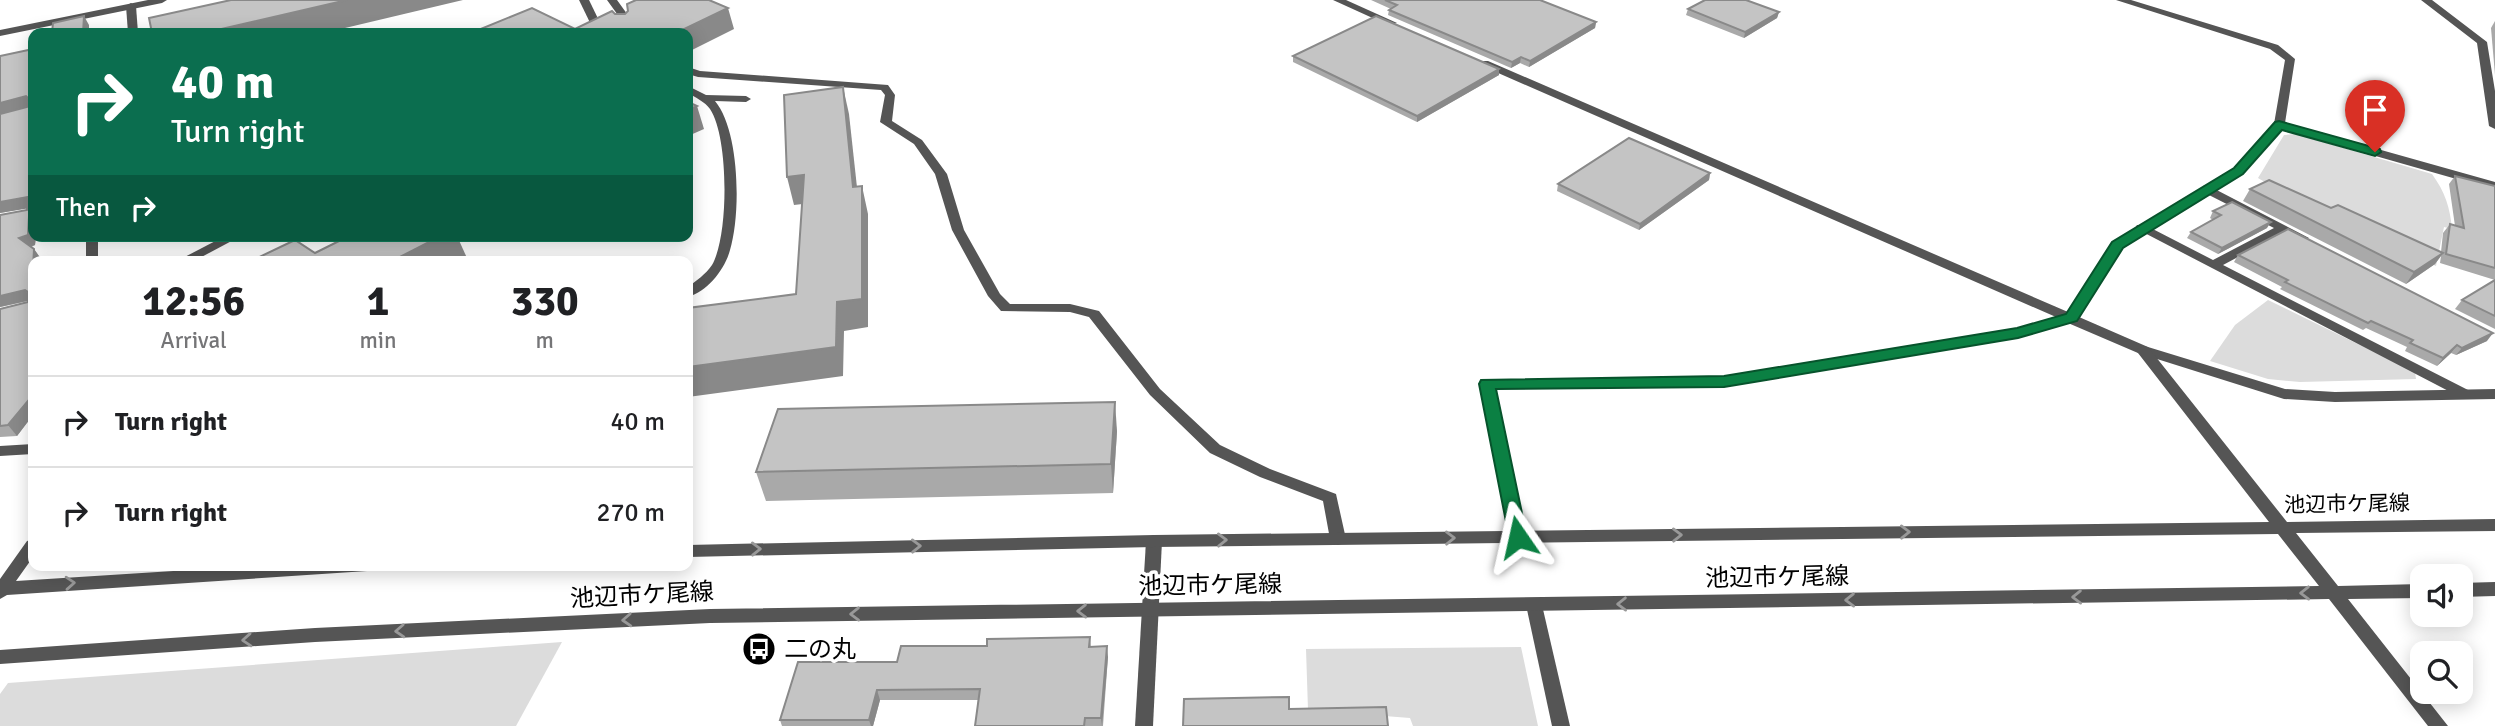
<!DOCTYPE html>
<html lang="en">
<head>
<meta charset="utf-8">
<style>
  body { margin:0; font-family:Signika,"Noto Sans JP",sans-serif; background:#f6f6f6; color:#202124; height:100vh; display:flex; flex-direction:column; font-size:26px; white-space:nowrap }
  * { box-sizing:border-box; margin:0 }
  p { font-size:23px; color:#757577 }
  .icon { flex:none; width:38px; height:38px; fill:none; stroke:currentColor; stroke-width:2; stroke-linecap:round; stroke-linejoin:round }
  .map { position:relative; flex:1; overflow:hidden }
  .drawer { position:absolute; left:28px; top:256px; width:665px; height:315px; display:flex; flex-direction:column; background:#fff; border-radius:14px; box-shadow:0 4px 18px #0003 }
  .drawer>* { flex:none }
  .banner { position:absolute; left:28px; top:28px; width:665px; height:214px; border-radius:14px; box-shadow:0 4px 18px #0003; background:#0b6e4f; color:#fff; overflow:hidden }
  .fabs { position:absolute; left:2410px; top:564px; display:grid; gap:14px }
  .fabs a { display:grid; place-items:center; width:63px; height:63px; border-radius:14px; background:#fff; box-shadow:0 4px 18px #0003; font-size:35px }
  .pin { position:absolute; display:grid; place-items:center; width:60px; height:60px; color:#fff; margin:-72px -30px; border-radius:50% 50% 50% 0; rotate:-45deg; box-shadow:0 0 7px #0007 }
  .pin .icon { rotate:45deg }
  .me { position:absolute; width:77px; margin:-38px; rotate:349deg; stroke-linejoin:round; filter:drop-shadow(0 0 5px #0008) }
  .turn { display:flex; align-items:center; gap:24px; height:147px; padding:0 28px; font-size:32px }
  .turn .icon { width:91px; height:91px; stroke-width:2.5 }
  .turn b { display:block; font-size:49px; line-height:60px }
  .then { display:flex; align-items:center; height:66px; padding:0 28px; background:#0003; gap:14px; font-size:26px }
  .eta { display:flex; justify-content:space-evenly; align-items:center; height:119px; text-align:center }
  .eta b { font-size:42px; font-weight:700; line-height:49px }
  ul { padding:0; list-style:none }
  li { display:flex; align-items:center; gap:21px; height:91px; padding:0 28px; border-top:2px solid #e0e0e0 }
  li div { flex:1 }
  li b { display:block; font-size:26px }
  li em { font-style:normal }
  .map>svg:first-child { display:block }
</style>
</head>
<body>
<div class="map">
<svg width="2495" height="726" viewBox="0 0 2495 726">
  <rect width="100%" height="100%" fill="#fff"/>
  <g fill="#dcdcdc">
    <path d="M2296 134 2432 174C2445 192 2450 207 2452 229L2444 227 2436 266 2305 206 2258 178 2284 135Z"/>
    <path d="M2268 300 2415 372 2416 379 2300 382 2268 379 2210 361 2235 325Z"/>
    <path d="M562 642 516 726H0V694L8 683Z"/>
    <path d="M1521 647 1538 726H1413L1410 718 1308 710 1306 649Z"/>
  </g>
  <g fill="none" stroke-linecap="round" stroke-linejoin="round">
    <g fill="#555" fill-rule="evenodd">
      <path d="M579 0H589L605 33H595Z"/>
      <path d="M2421 0H2432L2487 42 2495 91V129L2489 126 2477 43Z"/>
      <path d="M688 86 706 95 746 96 751 99 746 102 715 101C740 131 741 214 730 250 725 269 708 291 688 297V287C696 281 706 274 712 265 729 236 729 137 710 109 705 102 695 97 688 93Z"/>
      <path d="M2207 185 2309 238 2303 242 2283 233 2223 265 2470 391 2472 394 2470 397H2460L2135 228 2137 225H2145L2213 260 2274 228 2203 192V186Z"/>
      <path d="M225 236H241L194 261H177Z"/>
    </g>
    <path fill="#555" fill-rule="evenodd" d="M131 3 136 6 138 33H128L126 6Z"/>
    <g fill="#555" fill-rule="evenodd">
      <path d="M607 0H617L630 18 632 33H622L620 18Z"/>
      <path d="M1333 0H1346L1397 23 1388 25Z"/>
      <path d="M2116 0H2131L2278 45 2295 59 2285 123 2495 182V190L2281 129 2243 173 2122 247 2079 317 2148 347 2285 389 2335 392 2495 389V399L2335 402 2284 399 2138 353 2068 323 2019 337 1724 387 1495 389 1526 537 1524 541 1518 543 1512 541 1480 384 1482 381 1724 377 2018 329 2056 317 1480 65V61H1488L2068 312 2113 242 2235 169 2274 124 2285 60 2270 49Z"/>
      <path d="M688 67 700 71 888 85 895 95 892 121 922 140 947 174 964 230 1000 294 1010 304H1070L1099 311 1160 389 1220 445 1270 469 1336 494 1346 539 1344 543 1338 545 1332 543 1330 539 1323 501 1260 477 1210 453 1150 395 1089 317 1070 312 1001 311 988 296 952 230 935 174 914 144 880 122 885 95 881 90 698 77 688 74Z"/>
      <path d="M33 444V454L0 456V446Z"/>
      <path d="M1154 535 1160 537 1162 541 1153 726H1135L1146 541 1148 537Z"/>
      <path d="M1534 598 1540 600 1542 605 1570 726H1552L1526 605 1528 600Z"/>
    </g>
    <g fill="#555" fill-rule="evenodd">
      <path d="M148 0H167L162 3 0 36V30Z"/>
      <rect x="86" y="236" width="12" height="25"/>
      <path d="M2143 346 2148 347 2287 522 2495 519V531L2296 533 2338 586 2422 584V598L2348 599 2448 726H2428L2329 599 710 623 315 642 0 664V650L315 628 710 609 2319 586 2278 534 1154 547 688 557V545L1154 535 2269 522 2138 353 2136 350Z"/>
      <path d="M33 539V557L16 581 266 565H375L373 569 367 571 7 595 0 599V579L27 541Z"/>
      <path d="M2495 582V596L2460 597V583Z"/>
    </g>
  </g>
  <g fill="#a9a9a9">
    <path d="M1371 0H1540L1596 22 1595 28 1529 67 1520 63 1511 68 1388 15 1389 10 1391 9Z"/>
    <path d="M1688 9 1779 12 1777 18 1744 38 1686 15Z"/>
    <path d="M2495 21V75L2491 28Z"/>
    <path d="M33 49V236H36L35 245 31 247 34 249 41 259V261H33V415L17 436 0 437V309L28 302V301L0 307 27 208 0 213 28 107 0 114Z"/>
    <path d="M1293 56 1499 75 1417 122 1293 62Z"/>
    <path d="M1710 173 1709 180 1639 230 1557 191 1558 184Z"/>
    <path d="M2455 176 2495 186V280L2440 263 2441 256 2435 264 2406 284 2243 201 2250 189 2331 208 2441 252 2443 233 2450 224 2455 226 2449 184Z"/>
    <path d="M2213 211 2267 228 2218 254 2187 238 2191 232 2213 220 2210 218Z"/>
    <path d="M2238 255 2487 341 2456 355 2451 353 2437 366 2405 351 2407 347 2366 328 2363 330 2280 289 2282 287 2234 262Z"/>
    <path d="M2495 280V329L2455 309 2462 300Z"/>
    <path d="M1117 431 1113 493 766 501 756 472Z"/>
    <path d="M1090 637 1091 647 1108 657 1103 726H975L978 700H880L873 726H782L780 720 897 662 987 646Z"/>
  </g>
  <g fill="#898989">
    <path d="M347 0H463L324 33H204Z"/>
    <path d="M728 8 734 29 688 52V33H676Z"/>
    <path d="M1779 12 1777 18 1744 38 1745 32Z"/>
    <path d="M84 16 89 25V33H83Z"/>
    <path d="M1596 22 1595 28 1529 67 1530 61Z"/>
    <path d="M1521 57 1520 63 1511 68 1512 62Z"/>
    <path d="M1499 69V75L1417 122V116Z"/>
    <path d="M843 87 849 114 860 215 853 187Z"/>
    <path d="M26 96 32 105 0 114V103Z"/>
    <path d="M697 106 704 129 688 136V110Z"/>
    <path d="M33 139V236H36L35 245 26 248 19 238 30 208 0 213V202L28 197Z"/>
    <path d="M1710 173 1709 180 1639 230 1640 224Z"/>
    <path d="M804 175 811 203 794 205 787 177Z"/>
    <path d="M862 186 868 214V327L844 331 843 376 688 397V367L837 302Z"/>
    <path d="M2271 222 2267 228 2218 254 2222 248Z"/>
    <path d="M441 236H457L467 258 461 261H392Z"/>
    <path d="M34 249 41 259V261H34Z"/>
    <path d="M2443 253 2435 264 2406 284 2414 272Z"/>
    <path d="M33 265V312L31 308V300L0 307V296L25 290 31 298Z"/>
    <path d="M2493 333 2487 341 2456 355 2462 348Z"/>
    <path d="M2457 345 2451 353 2437 366 2443 358Z"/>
    <path d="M33 395V415L17 436 8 425Z"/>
    <path d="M1115 402 1117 431 1113 493 1111 464Z"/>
    <path d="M1107 646 1108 657 1102 726 1101 718Z"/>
    <path d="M877 690 880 700 873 726H871L869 720Z"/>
  </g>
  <g fill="#c4c4c4" stroke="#898989" stroke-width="2">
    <path d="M231 0H347L204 33H152L149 18Z"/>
    <path d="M636 0H709L728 8 676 33H471L532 8 575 29 612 11 615 14H625L628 11 627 4Z"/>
    <path d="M1385 0H1540L1596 22 1530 61 1521 57 1512 62 1389 10 1397 5Z"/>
    <path d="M1705 0H1746L1779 12 1745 32 1688 9Z"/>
    <path d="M84 16 83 33H52L53 23Z"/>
    <path d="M1376 16 1499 69 1417 116 1293 56Z"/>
    <path d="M33 49V139L28 235 19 238 34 249 31 308 33 307V395L8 425 0 426V309L28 302V292L25 290 0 296V215L27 210 28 197 0 202V114L27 107 29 99 26 96 0 103V56Z"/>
    <path d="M843 87 853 187 862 186V299L837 302 836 347 688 367V308L796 294 804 175 787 177 784 95Z"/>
    <path d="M688 102 697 106 688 110Z"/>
    <path d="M1629 138 1710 173 1640 224 1558 184Z"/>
    <path d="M2455 176 2495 186V268L2446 254 2450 224 2464 228Z"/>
    <path d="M2269 180 2331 208 2338 205 2443 253 2414 272 2250 189Z"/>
    <path d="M2232 202 2271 222 2222 248 2191 232 2221 215 2213 211Z"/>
    <path d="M2288 229 2493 333 2462 348 2457 345 2443 358 2410 343 2413 340 2371 321 2368 323 2285 282 2288 280 2238 255Z"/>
    <path d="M349 236H441L392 261H251L295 240 315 253Z"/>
    <path d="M2495 280V316L2462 300Z"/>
    <path d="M1115 402 1111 464 756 472 778 409Z"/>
    <path d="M1090 637 1089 647 1107 646 1101 718H1085L1084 726H975L980 689 877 690 869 720H780L798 662H897L901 646H987V639Z"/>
    <path d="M1289 697V709L1386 707 1388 726H1183L1184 699Z"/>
  </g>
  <defs><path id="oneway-chevron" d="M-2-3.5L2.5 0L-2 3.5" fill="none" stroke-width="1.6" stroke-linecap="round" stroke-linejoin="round" transform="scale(1.75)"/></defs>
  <g stroke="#999">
    <use href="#oneway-chevron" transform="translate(1905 532) rotate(-1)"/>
    <use href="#oneway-chevron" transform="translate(1677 535) rotate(-1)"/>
    <use href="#oneway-chevron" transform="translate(1450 538) rotate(-1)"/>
    <use href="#oneway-chevron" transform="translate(1222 540) rotate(-1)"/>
    <use href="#oneway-chevron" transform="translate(916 546) rotate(-1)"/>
    <use href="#oneway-chevron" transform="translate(756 549) rotate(-1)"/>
    <use href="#oneway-chevron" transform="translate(70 583) rotate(-4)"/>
    <use href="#oneway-chevron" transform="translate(2305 593) rotate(179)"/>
    <use href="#oneway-chevron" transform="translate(2077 597) rotate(179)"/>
    <use href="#oneway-chevron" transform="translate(1850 600) rotate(179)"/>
    <use href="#oneway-chevron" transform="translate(1622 604) rotate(179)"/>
    <use href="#oneway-chevron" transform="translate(1082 611) rotate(179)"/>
    <use href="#oneway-chevron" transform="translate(855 614) rotate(179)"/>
    <use href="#oneway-chevron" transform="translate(627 620) rotate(177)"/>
    <use href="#oneway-chevron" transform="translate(400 631) rotate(177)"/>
    <use href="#oneway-chevron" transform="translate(247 640) rotate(176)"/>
  </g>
  <path fill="#0b8043" stroke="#07532c" stroke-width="2" d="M2279 121 2380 149 2381 152 2375 156 2282 130 2243 174 2123 248 2077 321 2018 338 1724 387 1496 389 1527 537 1525 542H1512L1509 537 1479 384 1481 380 1724 376 2017 328 2066 314 2112 242 2234 168 2275 122Z"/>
  <defs>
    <symbol id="bus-disc" viewBox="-11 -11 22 22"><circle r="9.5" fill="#000" stroke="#fff"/><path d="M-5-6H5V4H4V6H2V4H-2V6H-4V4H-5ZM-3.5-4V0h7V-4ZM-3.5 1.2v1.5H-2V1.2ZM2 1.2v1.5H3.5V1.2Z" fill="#fff"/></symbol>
  </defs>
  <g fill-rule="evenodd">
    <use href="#bus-disc" x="740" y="630" width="38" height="38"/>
  </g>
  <g text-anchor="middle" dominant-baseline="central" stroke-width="7" stroke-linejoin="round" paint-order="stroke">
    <g font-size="21" fill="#000" stroke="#fff">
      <text transform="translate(2347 504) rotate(-1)">池辺市ケ尾線</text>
    </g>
    <g font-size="24" fill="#000" stroke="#fff">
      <text transform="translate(1777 577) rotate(-1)">池辺市ケ尾線</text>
      <text transform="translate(1210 585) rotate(-1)">池辺市ケ尾線</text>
      <text transform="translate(642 595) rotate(-3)">池辺市ケ尾線</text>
    </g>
    <g font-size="24" fill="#000" stroke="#fff" text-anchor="start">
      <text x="784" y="649">二の丸</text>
    </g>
  </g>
</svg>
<div class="fabs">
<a><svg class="icon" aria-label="sound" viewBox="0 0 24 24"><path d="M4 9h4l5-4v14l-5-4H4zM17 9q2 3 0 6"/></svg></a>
<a><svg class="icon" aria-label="search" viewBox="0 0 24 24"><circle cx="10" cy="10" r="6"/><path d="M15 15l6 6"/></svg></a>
</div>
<div class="pin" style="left:2375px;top:152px;background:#d93025"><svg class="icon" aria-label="arrive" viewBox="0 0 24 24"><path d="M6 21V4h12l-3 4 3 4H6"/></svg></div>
<svg class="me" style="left:1518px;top:537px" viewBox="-20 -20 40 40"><path d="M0-17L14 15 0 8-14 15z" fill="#0b8043" stroke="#fff" stroke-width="4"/></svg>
<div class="banner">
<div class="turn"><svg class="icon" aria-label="right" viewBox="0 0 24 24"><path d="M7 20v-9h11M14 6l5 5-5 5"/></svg><div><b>40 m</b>Turn right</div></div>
<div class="then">Then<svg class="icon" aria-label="right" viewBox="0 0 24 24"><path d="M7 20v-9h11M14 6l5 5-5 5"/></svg></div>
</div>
<section class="drawer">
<div class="eta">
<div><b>12:56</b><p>Arrival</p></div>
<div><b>1</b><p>min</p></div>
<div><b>330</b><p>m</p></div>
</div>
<ul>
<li><svg class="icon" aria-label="right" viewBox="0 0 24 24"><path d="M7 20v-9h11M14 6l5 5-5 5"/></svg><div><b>Turn right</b></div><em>40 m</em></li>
<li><svg class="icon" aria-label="right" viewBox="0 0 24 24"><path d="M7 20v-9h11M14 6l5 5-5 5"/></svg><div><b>Turn right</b></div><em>270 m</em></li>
</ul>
</section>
</div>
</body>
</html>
